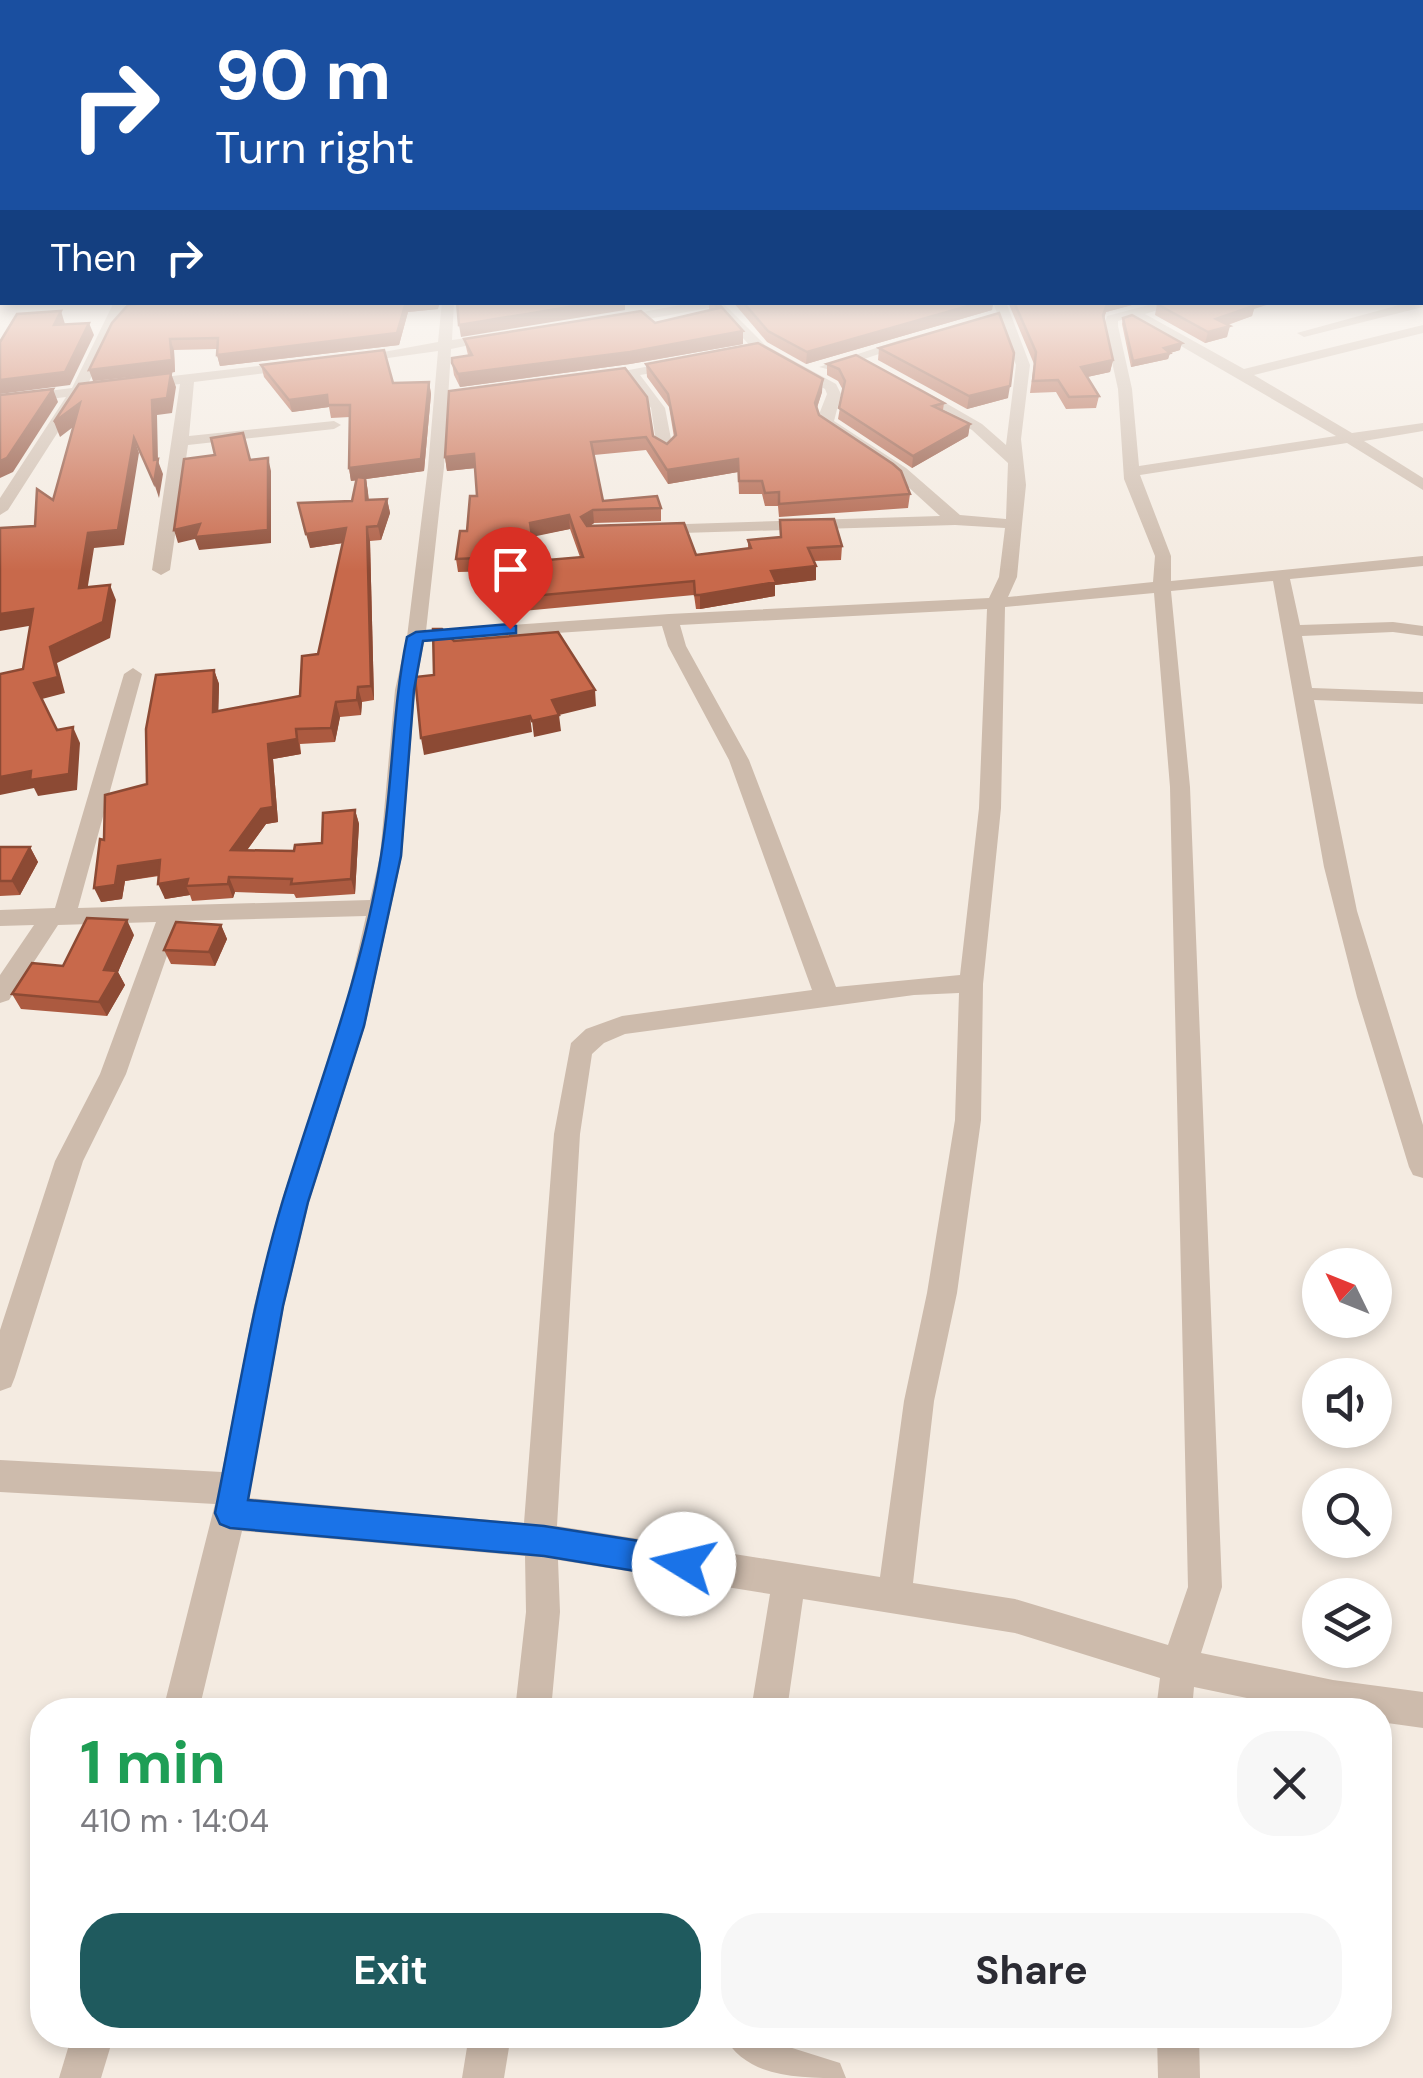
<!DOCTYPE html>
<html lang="en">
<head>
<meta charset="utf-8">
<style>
  body { margin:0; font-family:"DM Sans",sans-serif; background:#f7f7f7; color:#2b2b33; height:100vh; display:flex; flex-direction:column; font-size:38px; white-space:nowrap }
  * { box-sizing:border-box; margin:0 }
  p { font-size:32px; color:#7c7c81 }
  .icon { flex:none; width:55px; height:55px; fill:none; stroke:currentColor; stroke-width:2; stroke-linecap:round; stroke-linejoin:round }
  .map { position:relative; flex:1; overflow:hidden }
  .side { position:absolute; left:30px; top:1698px; width:1362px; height:350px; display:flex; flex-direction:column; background:#fff; border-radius:40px; box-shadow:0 5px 15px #0003 }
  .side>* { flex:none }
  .banner { position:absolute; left:0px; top:0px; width:1425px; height:305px; box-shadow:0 5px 15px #0003; background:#1a4fa0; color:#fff; overflow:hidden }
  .needle { width:65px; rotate:313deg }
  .tools { position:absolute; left:1302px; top:1248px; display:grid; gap:20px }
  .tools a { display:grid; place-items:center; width:90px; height:90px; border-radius:50%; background:#fff; box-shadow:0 5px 15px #0003; font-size:50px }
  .pin { position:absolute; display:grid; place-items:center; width:85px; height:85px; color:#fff; margin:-102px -42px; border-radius:50% 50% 50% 0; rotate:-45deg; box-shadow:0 0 10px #0007 }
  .pin .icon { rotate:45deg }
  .me { position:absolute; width:110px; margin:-55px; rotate:279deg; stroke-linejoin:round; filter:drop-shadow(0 0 8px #0008) }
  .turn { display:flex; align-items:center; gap:35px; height:210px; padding:0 50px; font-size:45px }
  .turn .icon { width:130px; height:130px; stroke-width:2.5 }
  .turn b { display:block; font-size:70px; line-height:85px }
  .then { display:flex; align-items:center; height:95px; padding:0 50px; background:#0003; gap:20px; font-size:38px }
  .round { display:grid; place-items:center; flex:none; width:105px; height:105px; border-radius:40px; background:#f7f7f7 }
  .headline { display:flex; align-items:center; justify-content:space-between; height:170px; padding:0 50px }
  h1 { font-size:60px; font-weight:700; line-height:75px; color:#1e9e55 }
  .cta { display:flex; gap:20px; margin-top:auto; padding:20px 50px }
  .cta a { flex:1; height:115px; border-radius:40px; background:#1f5a5e; color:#fff; font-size:40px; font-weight:700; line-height:115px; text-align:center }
  .cta a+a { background:#f7f7f7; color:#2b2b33 }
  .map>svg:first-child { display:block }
</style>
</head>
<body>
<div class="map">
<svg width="1423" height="2078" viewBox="0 0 1423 2078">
  <rect width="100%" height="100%" fill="#f4ebe1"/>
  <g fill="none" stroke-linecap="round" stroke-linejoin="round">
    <g fill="#cdbbac" fill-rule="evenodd">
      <path d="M2 291V301L0 302V292Z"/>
      <path d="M1423 299V307L1304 337 1297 333 1410 302H1422Z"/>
      <path d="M114 302H127L87 386 293 362 298 363V369L194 382 189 436 334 421 341 425 334 429 188 445 170 570 161 575 152 570 180 384 81 396 8 510 0 515V498L66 397 0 405V397L72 388Z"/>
      <path d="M442 302H454L452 340 496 334 503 338 451 349 444 467 426 631 669 614 989 598 999 577 1005 528 955 525 649 534 647 530 655 525 940 516 894 474 822 426 818 417 827 394 825 389 755 351 714 307 615 325 608 321 610 318 697 302H728L725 305 765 345 836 384 841 394 834 421 906 468 960 515 1006 519 1008 463 972 430 906 390 918 387 982 424 1006 445 1016 365 993 302H1006L1030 365 1021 439 1026 485 1022 524 1017 577 1008 597 1153 582 1155 556 1124 479 1118 389 1104 326 1107 316 1160 302H1184L1145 314 1244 369 1423 325V333L1254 375 1352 433 1423 423V431L1364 441 1423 478V490L1347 443 1140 475 1171 556V581L1423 556V566L1290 579 1300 625 1393 622 1423 626V636L1393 632 1302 636 1312 688 1423 692V704L1314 700 1357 911 1423 1125V1178L1413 1175 1409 1167 1357 997 1324 867 1273 581 1171 591 1190 787 1222 1587 1201 1653 1333 1680 1423 1692V1728L1380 1722V1710H1305L1194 1687 1192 1710H1156L1160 1678 1015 1633 803 1599 787 1710H751L770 1594 558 1560 560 1612 551 1710H515L526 1612 525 1556 242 1531 199 1710H163L215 1504 0 1492V1460L222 1472 254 1306 281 1202 341 1026 366 916 179 921 126 1074 83 1161 15 1377 11 1387 0 1391V1330L55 1161 100 1074 156 922 58 925 9 1000 0 1003V975L34 925 0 926V910L55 908 124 674 133 668 142 674 78 908 370 900 380 856 395 690 407 637 428 467 438 351 352 363 345 359 438 342ZM1131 317 1336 436 1139 466 1132 389 1118 326V321ZM1154 593 1170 787 1188 1587 1168 1645 1015 1599 913 1583 934 1401 957 1293 981 1120 983 984 1001 808 1005 607ZM987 609 979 808 960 975 836 987 749 760 686 646 680 625ZM662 626 668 646 729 760 812 990 622 1016 586 1029 571 1043 554 1134 524 1523 249 1498 284 1306 309 1202 365 1026 402 856 415 690 424 642ZM959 993 955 1120 927 1293 904 1401 880 1577 557 1526 580 1134 592 1054 604 1043 625 1034 914 995Z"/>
      <path d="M903 339 915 342 831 370 819 367Z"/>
      <path d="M677 361 682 362V368L640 375 665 408 673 449 665 454 657 449 651 408 627 377 598 381 591 377Z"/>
      <path d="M72 2035H114L101 2078H59Z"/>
      <path d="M469 2035H511L504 2078H462Z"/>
      <path d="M723 2035H771L789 2047 840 2063 846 2078C795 2078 747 2078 723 2035Z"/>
      <path d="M1157 2035H1199L1200 2078H1158Z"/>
    </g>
  </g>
  <g fill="#ac5a40" fill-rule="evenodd">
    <path d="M156 302 438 309 408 312 399 345 220 366 217 355V349L174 350 175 372 93 381Z"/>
    <path d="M709 302H717L743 331V344L630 364 460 387 454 375 452 363 468 355 464 339 655 323 709 311Z"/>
    <path d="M733 302H993L992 310 806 364 767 342Z"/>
    <path d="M1008 302H1143L1106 312 1104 319 1113 360 1110 372 1087 377 1099 396 1096 408 1066 409 1056 392 1030 393 1034 364Z"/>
    <path d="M1157 304 1254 309 1252 316 1228 325 1227 337 1205 343 1155 315Z"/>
    <path d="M1123 318 1180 350 1170 353 1168 359 1131 367 1122 324Z"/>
    <path d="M879 348 1008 398 967 409 878 360Z"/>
    <path d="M646 364 822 392 817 408 819 415 910 494 908 508 779 517 778 506H765L762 494H739L738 472 668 484 646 450 594 455 603 501 661 508V521L594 523 590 526 696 555 748 549V540L780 537V520L842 546 841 560 814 561 816 580 775 585V596L700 609H696L694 595 512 612 504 571 458 572 456 559 467 531 477 496 475 468 447 471 445 457 653 436 667 444 674 437 669 407 647 377ZM570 529 580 557 536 561 532 536Z"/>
    <path d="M827 364 944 403 943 410 970 424 968 436 912 468 838 419 843 390 838 381 827 375Z"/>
    <path d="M261 365 393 383 429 382 431 394 424 471 366 479 369 500 387 499 390 513 381 540 370 541 374 700 362 702 361 715 340 717 335 742 300 744 301 754 273 759 278 822 266 824 247 850 294 851 322 843 355 810 359 824 355 894 296 898 294 894 235 892 233 898 192 901 190 895 165 899 159 876 125 881 122 899 101 902 104 840 147 784 214 670 219 684 218 711 300 696 318 654 343 543 310 548 352 501 357 480 351 481 349 468 350 417 331 418 329 407 292 412 264 377Z"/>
    <path d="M0 847H30L38 862 20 895 0 896Z"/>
    <path d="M221 925 227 939 215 966 171 964 164 950Z"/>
    <path d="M134 935 118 972 125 985 107 1016 21 1009 12 994 63 966Z"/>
  </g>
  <g fill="#8c4a34">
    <path d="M406 302H440L438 309 408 312 399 345 220 366 217 355Z"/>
    <path d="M599 302H625V310L461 337 459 325Z"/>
    <path d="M982 302H993L992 310 806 364 807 352Z"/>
    <path d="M1108 302H1143L1106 312 1100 327Z"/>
    <path d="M1247 302H1276L1254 309 1252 316 1212 330 1216 319Z"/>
    <path d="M61 311 65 324 54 325Z"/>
    <path d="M89 323 94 335 70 385 0 394V380Z"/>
    <path d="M1230 326 1227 337 1205 343 1208 332Z"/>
    <path d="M743 331V344L630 364 460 387 458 374Z"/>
    <path d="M170 339 174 350 175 372 93 381 89 370Z"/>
    <path d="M1182 343 1180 350 1170 353 1168 359 1131 367 1133 361 1164 348Z"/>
    <path d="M1113 360 1110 372 1078 379 1081 367Z"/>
    <path d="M171 373 176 387 172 413 157 415 158 461 163 474 159 498 154 483 152 400Z"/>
    <path d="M823 379 822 392 814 416 815 403Z"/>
    <path d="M429 382 431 394 424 471 366 479 368 492 369 514 366 500V479L351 481 349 468Z"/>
    <path d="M1010 386 1008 398 967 409 969 396Z"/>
    <path d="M53 389 58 402 13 472 0 478V461Z"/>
    <path d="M327 395 329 407 292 412 289 400Z"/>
    <path d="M80 403 85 418 60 437 54 422Z"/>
    <path d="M970 424 968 436 912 468 913 456Z"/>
    <path d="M134 438 139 453 124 545 94 548 85 604 79 588 88 533Z"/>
    <path d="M474 454 476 468 447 471 445 457Z"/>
    <path d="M268 458 271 471V543L199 550 195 539 178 543 174 530Z"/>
    <path d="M738 459V472L668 484 667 470Z"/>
    <path d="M387 499 390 513 381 540 378 526Z"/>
    <path d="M593 510 594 523 582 531 581 517Z"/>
    <path d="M569 515 570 529 532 537 530 523Z"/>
    <path d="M367 527 370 541 374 700 371 686Z"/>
    <path d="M346 528 349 542 310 548 306 534Z"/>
    <path d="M816 566V580L775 585V596L700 609V595L771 571Z"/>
    <path d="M110 585 116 600 110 638 57 663 65 693 42 699 34 683 50 647Z"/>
    <path d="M33 609 40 624 0 631V614Z"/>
    <path d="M214 670 219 684 218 726 213 712Z"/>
    <path d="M358 687 362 702 361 715 357 700Z"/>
    <path d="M595 690 596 706 555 716 559 715 561 731 534 737 532 721 552 700Z"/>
    <path d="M336 702 340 717 335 742 331 728Z"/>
    <path d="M530 716 532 732 424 755 421 738Z"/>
    <path d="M73 727 80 743 77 790 38 796 34 788 0 795V777Z"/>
    <path d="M296 729 301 754 273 759 278 822 266 824 237 864 231 850 268 744Z"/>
    <path d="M355 810 359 824 355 894 351 879Z"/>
    <path d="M30 847 38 862 20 895 12 881Z"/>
    <path d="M160 860 166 874 125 881 122 899 101 902 94 888 118 866Z"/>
    <path d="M229 877 235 892 233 898 228 884Z"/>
    <path d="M188 879 186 886 190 895 165 899 158 884Z"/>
    <path d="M127 920 134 935 118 972 125 985 107 1016 99 1002 104 970Z"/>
    <path d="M221 925 227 939 215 966 209 952Z"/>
  </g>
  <g fill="#c8694b" stroke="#8c4a34" stroke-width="2.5" fill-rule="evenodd">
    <path d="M156 302H406L397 333 217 355 218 338 170 339 172 360 89 370 112 323 128 305Z"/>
    <path d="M457 302H599L459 325Z"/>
    <path d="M712 302H717L743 331 630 352 458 374 452 363V358L472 355 464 339 641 311 655 323 719 308Z"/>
    <path d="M743 302H982L807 352 768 331Z"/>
    <path d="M1014 302H1108L1103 315 1113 360 1081 367 1099 396 1069 397 1058 380 1033 381 1036 352Z"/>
    <path d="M1161 302H1250L1256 305 1216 319 1230 326 1208 332 1157 304Z"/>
    <path d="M61 311 54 325 89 323 65 372 0 380V342L17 314Z"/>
    <path d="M999 313 1014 353 1010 386 969 396 879 348Z"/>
    <path d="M1132 315 1182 343 1164 348 1170 353 1133 361 1123 318Z"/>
    <path d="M758 343 823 379 815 403 819 415 893 464 901 471 910 494 779 504V492L765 493 762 481H739L738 459 667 470 646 437 591 442 603 501 657 496 661 508 593 510 581 517 587 526 684 523 696 555 751 548 748 540 781 537 780 520 834 519 842 546 808 548 816 566 771 571 776 582 700 595H695L694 581 511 598 503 557 456 559 460 531H467L470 496H477L474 454 445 457 449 391 625 368 647 397 653 436 667 444 676 435 668 394 646 364ZM569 515 583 557 536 561 530 523Z"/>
    <path d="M384 350 393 383 429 382 421 459 349 468 350 405H328L327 395 289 400 261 365Z"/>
    <path d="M856 355 944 403 933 406 970 424 913 456 839 408 845 381 839 369 827 364Z"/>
    <path d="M171 373 167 398 152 400 154 460 158 459 154 483 134 438 118 530 88 533 79 588 110 585 103 622 50 647 58 677 34 683 57 730 73 727 69 774 30 780 31 771 0 777V674L23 669 33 609 0 614V528L35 526 37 489 53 500 80 403 54 422 79 384Z"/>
    <path d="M53 389 7 458 0 461V395Z"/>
    <path d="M243 433 250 460 268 458V530L195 537 200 524 174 530 184 459 215 455 211 438Z"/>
    <path d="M357 477 365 478 366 500 387 499 378 526 367 527 371 686 358 687 357 700 336 702 331 728 296 729 297 739 268 744 273 807 261 809 231 850 294 851 295 845 322 843 323 813 355 810 351 879 291 884 292 879 229 877 228 884 186 886 188 879 158 884 160 860 118 866 115 885 94 888 100 839 104 840 105 795 147 784 146 729 156 675 214 670 213 712 300 696 302 656 318 654 346 528 306 534 298 503 352 501Z"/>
    <path d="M433 629H442L454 641 558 632 595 690 552 700 559 715 532 721 530 716 421 738 415 677 434 675Z"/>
    <path d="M0 847H30L12 881H0Z"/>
    <path d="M87 918 127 920 104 970 117 971 99 1002 12 994 32 963 63 966Z"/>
    <path d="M176 922 221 925 209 952 164 950Z"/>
  </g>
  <linearGradient id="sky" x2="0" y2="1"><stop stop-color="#7eb2d2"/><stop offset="0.49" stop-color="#faf6f2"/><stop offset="1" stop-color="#faf6f2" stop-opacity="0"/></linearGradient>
  <rect width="1423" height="571" fill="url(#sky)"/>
  <path fill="#1a73e8" stroke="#114b97" stroke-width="2.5" d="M510 624 516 626V633L423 641 414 690 401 856 364 1026 308 1202 283 1306 248 1500 544 1526 684 1548 695 1553 699 1564 695 1575 684 1579 544 1556 230 1528 220 1524 215 1513C236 1409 252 1302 283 1200 318 1086 362 975 381 856 393 783 392 710 407 637L416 632Z"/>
</svg>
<div class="tools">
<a><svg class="needle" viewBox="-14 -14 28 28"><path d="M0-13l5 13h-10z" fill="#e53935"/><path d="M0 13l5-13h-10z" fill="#7c7c81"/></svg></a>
<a><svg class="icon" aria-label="sound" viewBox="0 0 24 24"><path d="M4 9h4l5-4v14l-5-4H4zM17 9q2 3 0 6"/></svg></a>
<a><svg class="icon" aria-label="search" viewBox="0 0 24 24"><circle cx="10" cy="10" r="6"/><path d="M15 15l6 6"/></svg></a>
<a><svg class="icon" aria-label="layers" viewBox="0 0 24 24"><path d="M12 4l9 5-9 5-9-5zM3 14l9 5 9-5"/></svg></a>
</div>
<div class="pin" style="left:510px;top:629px;background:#d93025"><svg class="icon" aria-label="arrive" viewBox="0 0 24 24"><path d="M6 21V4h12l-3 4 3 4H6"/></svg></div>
<svg class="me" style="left:684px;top:1564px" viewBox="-20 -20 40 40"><circle r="19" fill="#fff"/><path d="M0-13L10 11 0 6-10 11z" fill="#1a73e8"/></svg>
<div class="banner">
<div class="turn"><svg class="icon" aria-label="right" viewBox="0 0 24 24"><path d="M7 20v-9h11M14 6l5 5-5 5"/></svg><div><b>90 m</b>Turn right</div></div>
<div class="then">Then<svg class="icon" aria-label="right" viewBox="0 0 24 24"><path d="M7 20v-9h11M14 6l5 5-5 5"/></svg></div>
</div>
<section class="side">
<div class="headline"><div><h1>1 min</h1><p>410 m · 14:04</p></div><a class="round"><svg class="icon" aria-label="close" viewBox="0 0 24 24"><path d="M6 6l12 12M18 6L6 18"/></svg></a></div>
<div class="cta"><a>Exit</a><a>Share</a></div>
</section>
</div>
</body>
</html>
